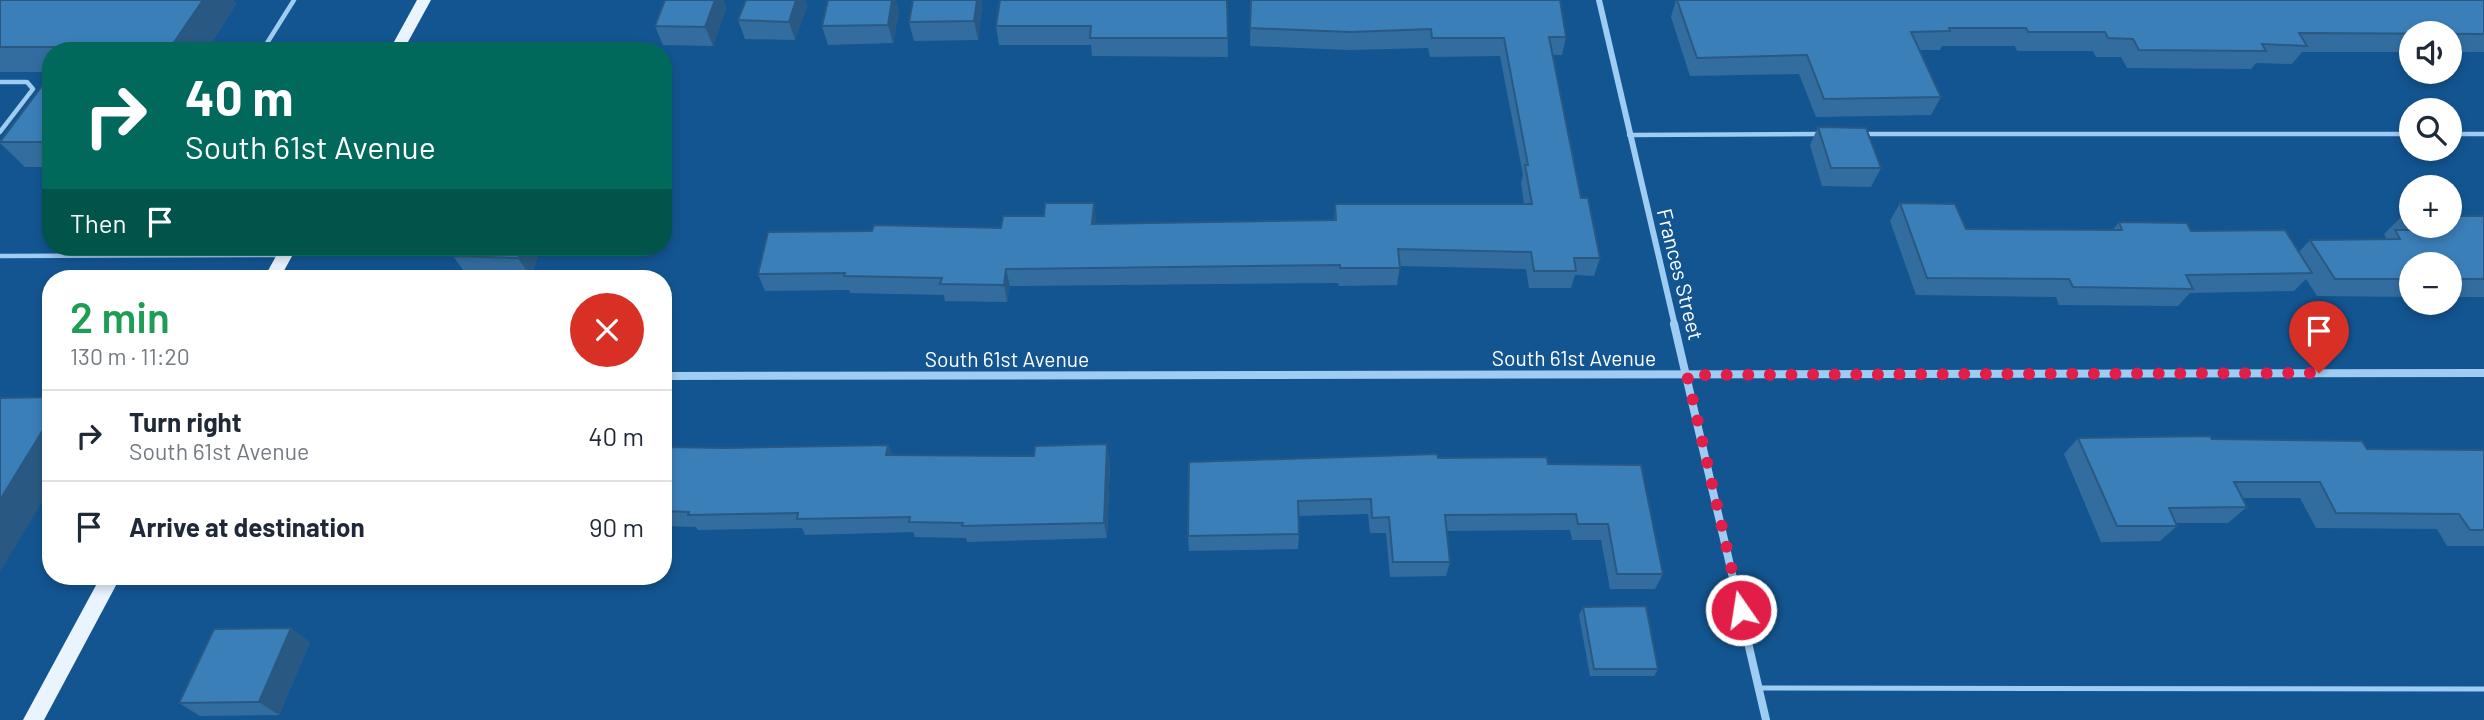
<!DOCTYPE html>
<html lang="en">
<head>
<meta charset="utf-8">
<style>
  body { margin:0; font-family:Barlow,sans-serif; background:#f2f2f3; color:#1f2937; height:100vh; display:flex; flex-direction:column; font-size:26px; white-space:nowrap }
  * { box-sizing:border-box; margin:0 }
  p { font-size:23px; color:#747a83 }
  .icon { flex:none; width:38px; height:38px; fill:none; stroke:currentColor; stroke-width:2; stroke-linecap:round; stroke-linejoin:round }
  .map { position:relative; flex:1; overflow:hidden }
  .drawer { position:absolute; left:42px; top:270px; width:630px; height:315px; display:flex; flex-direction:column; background:#fff; border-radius:28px; box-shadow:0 4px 10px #0003 }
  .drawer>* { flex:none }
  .guide { position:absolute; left:42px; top:42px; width:630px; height:214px; border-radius:28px; box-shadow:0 4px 10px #0003; background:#00695c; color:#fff; overflow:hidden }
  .tools { position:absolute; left:2399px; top:21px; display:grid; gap:14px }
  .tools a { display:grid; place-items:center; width:63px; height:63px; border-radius:50%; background:#fff; box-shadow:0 4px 10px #0003; font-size:35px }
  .pin { position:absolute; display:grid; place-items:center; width:60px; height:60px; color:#fff; margin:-72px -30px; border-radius:50% 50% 50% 0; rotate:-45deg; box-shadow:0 0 7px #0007 }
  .pin .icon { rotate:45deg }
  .me { position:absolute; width:77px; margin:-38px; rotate:347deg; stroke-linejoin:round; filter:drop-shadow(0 0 5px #0008) }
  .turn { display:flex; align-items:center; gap:24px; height:147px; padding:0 28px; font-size:32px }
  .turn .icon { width:91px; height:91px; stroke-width:2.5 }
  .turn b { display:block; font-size:49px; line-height:60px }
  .then { display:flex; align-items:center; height:66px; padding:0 28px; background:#0003; gap:14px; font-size:26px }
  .round { display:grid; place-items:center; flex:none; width:74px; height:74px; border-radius:37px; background:#f2f2f3 }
  .head { display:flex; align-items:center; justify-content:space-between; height:119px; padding:0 28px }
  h1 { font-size:42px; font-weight:600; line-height:52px; color:#1e9e55 }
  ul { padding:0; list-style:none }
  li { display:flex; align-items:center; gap:21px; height:91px; padding:0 28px; border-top:2px solid #e0e1e3 }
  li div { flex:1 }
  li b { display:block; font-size:26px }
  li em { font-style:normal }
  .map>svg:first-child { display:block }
</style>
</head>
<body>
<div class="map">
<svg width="2484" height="720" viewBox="0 0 2484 720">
  <rect width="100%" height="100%" fill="#135591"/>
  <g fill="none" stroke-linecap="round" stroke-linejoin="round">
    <g stroke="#9fccf2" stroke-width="4.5">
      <path d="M262 51 294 0"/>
      <path d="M0 82H27L33 89 0 132"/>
      <path d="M1863 134H2412"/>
      <path d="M2450 134H2484"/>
      <path d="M1629 135 1819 134"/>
      <path d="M0 256 282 255"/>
    </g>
    <path stroke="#9fccf2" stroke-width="5" d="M1759 688 2484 689"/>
    <path stroke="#9fccf2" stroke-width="6" d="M1599 0 1675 326"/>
    <g stroke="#9fccf2" stroke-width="8">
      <path d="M1674 324 1766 720"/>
      <path d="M663 376 2484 373"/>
    </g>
    <g fill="#e9f4ff" fill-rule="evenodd">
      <path d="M417 0H431L403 51H389Z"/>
      <path d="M281 247H297L280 278H264Z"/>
      <path d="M101 576H121L44 720H23Z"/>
    </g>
  </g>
  <g fill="#336d9f">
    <path d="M0 0H233L236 4 206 51H51V72H0Z"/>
    <path d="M665 0H723L726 8 713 46 663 45 655 26Z"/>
    <path d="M746 0H805L807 6 795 40 745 39 738 20Z"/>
    <path d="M913 0H981L982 6 978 40 914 41 909 22Z"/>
    <path d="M1227 0 1228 57 1092 56 1091 45H999L996 26Z"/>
    <path d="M1251 0 1566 37 1562 55H1553L1581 198 1600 258 1594 276 1575 275 1571 288H1529L1526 269 1400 266 1397 285 1339 286 1338 283 1010 286 1007 302 945 301 944 295 850 293 849 290 765 291 758 274 872 231 1001 228 1094 203 1096 224 1334 220 1335 204H1524L1521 182 1523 175 1500 56 1430 57 1428 48 1348 50 1250 46Z"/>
    <path d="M1676 0H2484V52H2450V33H2412V52H2302L2292 64 2256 63 2251 69 2127 68 2121 57H2096L2093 51H2017L2015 46H1942L1940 50H1919L1941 97 1931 115 1816 117 1799 74 1690 76 1671 17Z"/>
    <path d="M899 10 893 43 828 45 822 26Z"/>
    <path d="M51 74V167H25L0 143Z"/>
    <path d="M1818 127 1881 168 1871 187 1822 186 1810 145Z"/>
    <path d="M1900 203 1966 229 2113 230 2119 222 2191 231 2299 252 2310 240 2386 239V238L2384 234 2402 216H2484V297H2450V264H2412V297L2317 296 2306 279 2294 291 2190 293 2178 306 2059 305 2056 297 1916 295 1890 221Z"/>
    <path d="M542 247 530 276 466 274 453 256Z"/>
    <path d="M2078 438 2212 439 2367 449 2484 450V546H2447L2437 529 2316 528 2300 498H2242L2247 507 2228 523H2176L2177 526 2160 541 2101 542 2064 454Z"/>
    <path d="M888 445 892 455 1110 460 1107 538 967 542 966 538 915 537 913 532 805 535 802 528 698 530 696 527 663 526V447L725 448Z"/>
    <path d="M1438 458 1548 464 1663 574 1655 589H1610L1601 540H1572L1570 530 1447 531 1450 562 1446 576 1390 577 1386 533H1370L1368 514 1298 516 1299 534 1298 549 1189 551 1188 536 1189 462Z"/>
    <path d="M1583 607 1658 669 1654 676H1590L1579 615Z"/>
    <path d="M310 642 279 715 200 716 179 703Z"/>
  </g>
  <g fill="#295982">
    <path d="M203 0H233L236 4 206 51H168Z"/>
    <path d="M715 0H723L726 8 713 46 705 27Z"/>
    <path d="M796 0H805L807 6 795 40 789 22Z"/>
    <path d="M892 0H896L899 10 893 43 888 25Z"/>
    <path d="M977 0H981L982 6 978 40 974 21Z"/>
    <path d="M1094 203 1096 220 1095 241 1092 224Z"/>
    <path d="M523 247H542L530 276 518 258Z"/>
    <path d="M1006 269 1010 286 1007 302 1004 285Z"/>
    <path d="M51 417V487L0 572V500Z"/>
    <path d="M1107 444 1110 460 1107 538 1104 523Z"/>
    <path d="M888 445 894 461 886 455Z"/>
    <path d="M291 628 310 642 279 715 259 702Z"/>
  </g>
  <g fill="#3b7fb9" stroke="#295982" stroke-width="2">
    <path d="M0 0H203L168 51H68L71 47H0Z"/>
    <path d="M665 0H715L705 27 655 26Z"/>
    <path d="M746 0H796L789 22 738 20Z"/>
    <path d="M828 0H892L888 25 822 26Z"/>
    <path d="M913 0H977L974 21 909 22Z"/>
    <path d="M1000 0H1227L1228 38H1090L1091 26H996Z"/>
    <path d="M1251 0H1560L1566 37H1549L1581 198H1588L1600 258H1574L1576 271H1534L1531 252 1398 249 1400 268H1340V265L1006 269 1004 285 940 284 942 278 844 276 845 273 758 274 768 232 872 231 874 225 1001 228 1003 216H1044L1045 203H1094L1092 224 1336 220 1335 204H1532L1525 165H1528L1504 38H1432L1431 29 1350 32 1250 28Z"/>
    <path d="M1677 0H2484V34L2299 33 2307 46 2262 44 2266 51 2139 50 2133 39 2108 38 2105 32H2028L2026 28H1949L1950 31 1911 32 1941 97 1824 99 1807 55 1697 58Z"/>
    <path d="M51 74V142H0Z"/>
    <path d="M1818 127 1866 128 1881 168H1831Z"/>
    <path d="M1900 203 1955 204 1966 229 2122 230 2119 222 2187 223 2191 231 2285 230 2312 273 2186 275 2193 289 2073 287 2069 279 1927 278Z"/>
    <path d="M2402 216H2412V226H2450V216H2484V279H2450V264H2412V279H2335L2310 240 2400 239 2395 230H2412Z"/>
    <path d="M458 247H523L518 258 453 256Z"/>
    <path d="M51 397V417L0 500V398Z"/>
    <path d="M2210 436 2212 439 2362 441 2367 449 2484 450V530H2470L2459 514 2336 513 2320 482H2234L2247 507 2169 508 2177 526H2117L2078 438Z"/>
    <path d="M1107 444 1104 523 962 526 963 523 909 522 910 517 797 519 798 513 688 515 689 512 663 511V447L725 448 888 445 886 455 1034 456 1035 446Z"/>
    <path d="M1437 454 1438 458 1547 457 1548 464 1641 465 1663 574H1617L1608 524H1578L1576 514 1445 515 1450 562H1393L1389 517 1372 518 1371 499 1298 501 1299 534 1188 536 1189 462Z"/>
    <path d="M1646 606 1658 669H1594L1583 607Z"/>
    <path d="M291 628 259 702 179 703 214 629Z"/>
  </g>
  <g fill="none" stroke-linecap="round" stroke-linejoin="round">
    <path stroke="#e11d48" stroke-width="12" stroke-dasharray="0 21.6" d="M1741 610 1687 375 2319 373"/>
  </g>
  <g text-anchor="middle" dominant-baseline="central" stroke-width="6" stroke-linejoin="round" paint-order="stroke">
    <g font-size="21" fill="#fff" stroke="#135591">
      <text transform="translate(1681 274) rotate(76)">Frances Street</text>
      <text x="1574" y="357">South 61st Avenue</text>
      <text x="1007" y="358">South 61st Avenue</text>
    </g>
  </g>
</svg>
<div class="tools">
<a><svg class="icon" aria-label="sound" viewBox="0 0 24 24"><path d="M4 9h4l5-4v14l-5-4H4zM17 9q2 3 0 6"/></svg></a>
<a><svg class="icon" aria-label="search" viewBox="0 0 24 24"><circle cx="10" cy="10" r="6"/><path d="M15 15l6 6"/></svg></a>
<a>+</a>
<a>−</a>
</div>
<div class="pin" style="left:2319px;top:373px;background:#d93025"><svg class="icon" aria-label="arrive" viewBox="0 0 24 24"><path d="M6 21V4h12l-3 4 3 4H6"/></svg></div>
<svg class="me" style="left:1741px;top:610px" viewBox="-20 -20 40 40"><circle r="17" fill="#e11d48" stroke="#fff" stroke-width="3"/><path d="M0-11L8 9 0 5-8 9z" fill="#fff"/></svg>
<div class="guide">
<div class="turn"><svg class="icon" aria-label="right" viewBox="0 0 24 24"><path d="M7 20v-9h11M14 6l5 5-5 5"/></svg><div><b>40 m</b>South 61st Avenue</div></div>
<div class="then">Then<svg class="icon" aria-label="arrive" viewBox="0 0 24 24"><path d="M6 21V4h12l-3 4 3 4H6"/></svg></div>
</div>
<section class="drawer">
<div class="head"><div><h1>2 min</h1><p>130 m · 11:20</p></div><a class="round" style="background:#d93025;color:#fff"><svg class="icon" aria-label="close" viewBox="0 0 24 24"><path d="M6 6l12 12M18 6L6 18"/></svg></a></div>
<ul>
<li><svg class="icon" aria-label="right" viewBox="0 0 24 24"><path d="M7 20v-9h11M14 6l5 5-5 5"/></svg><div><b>Turn right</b><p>South 61st Avenue</p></div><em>40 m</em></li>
<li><svg class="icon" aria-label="arrive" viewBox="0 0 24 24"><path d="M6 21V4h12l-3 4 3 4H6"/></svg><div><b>Arrive at destination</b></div><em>90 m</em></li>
</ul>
</section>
</div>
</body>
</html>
